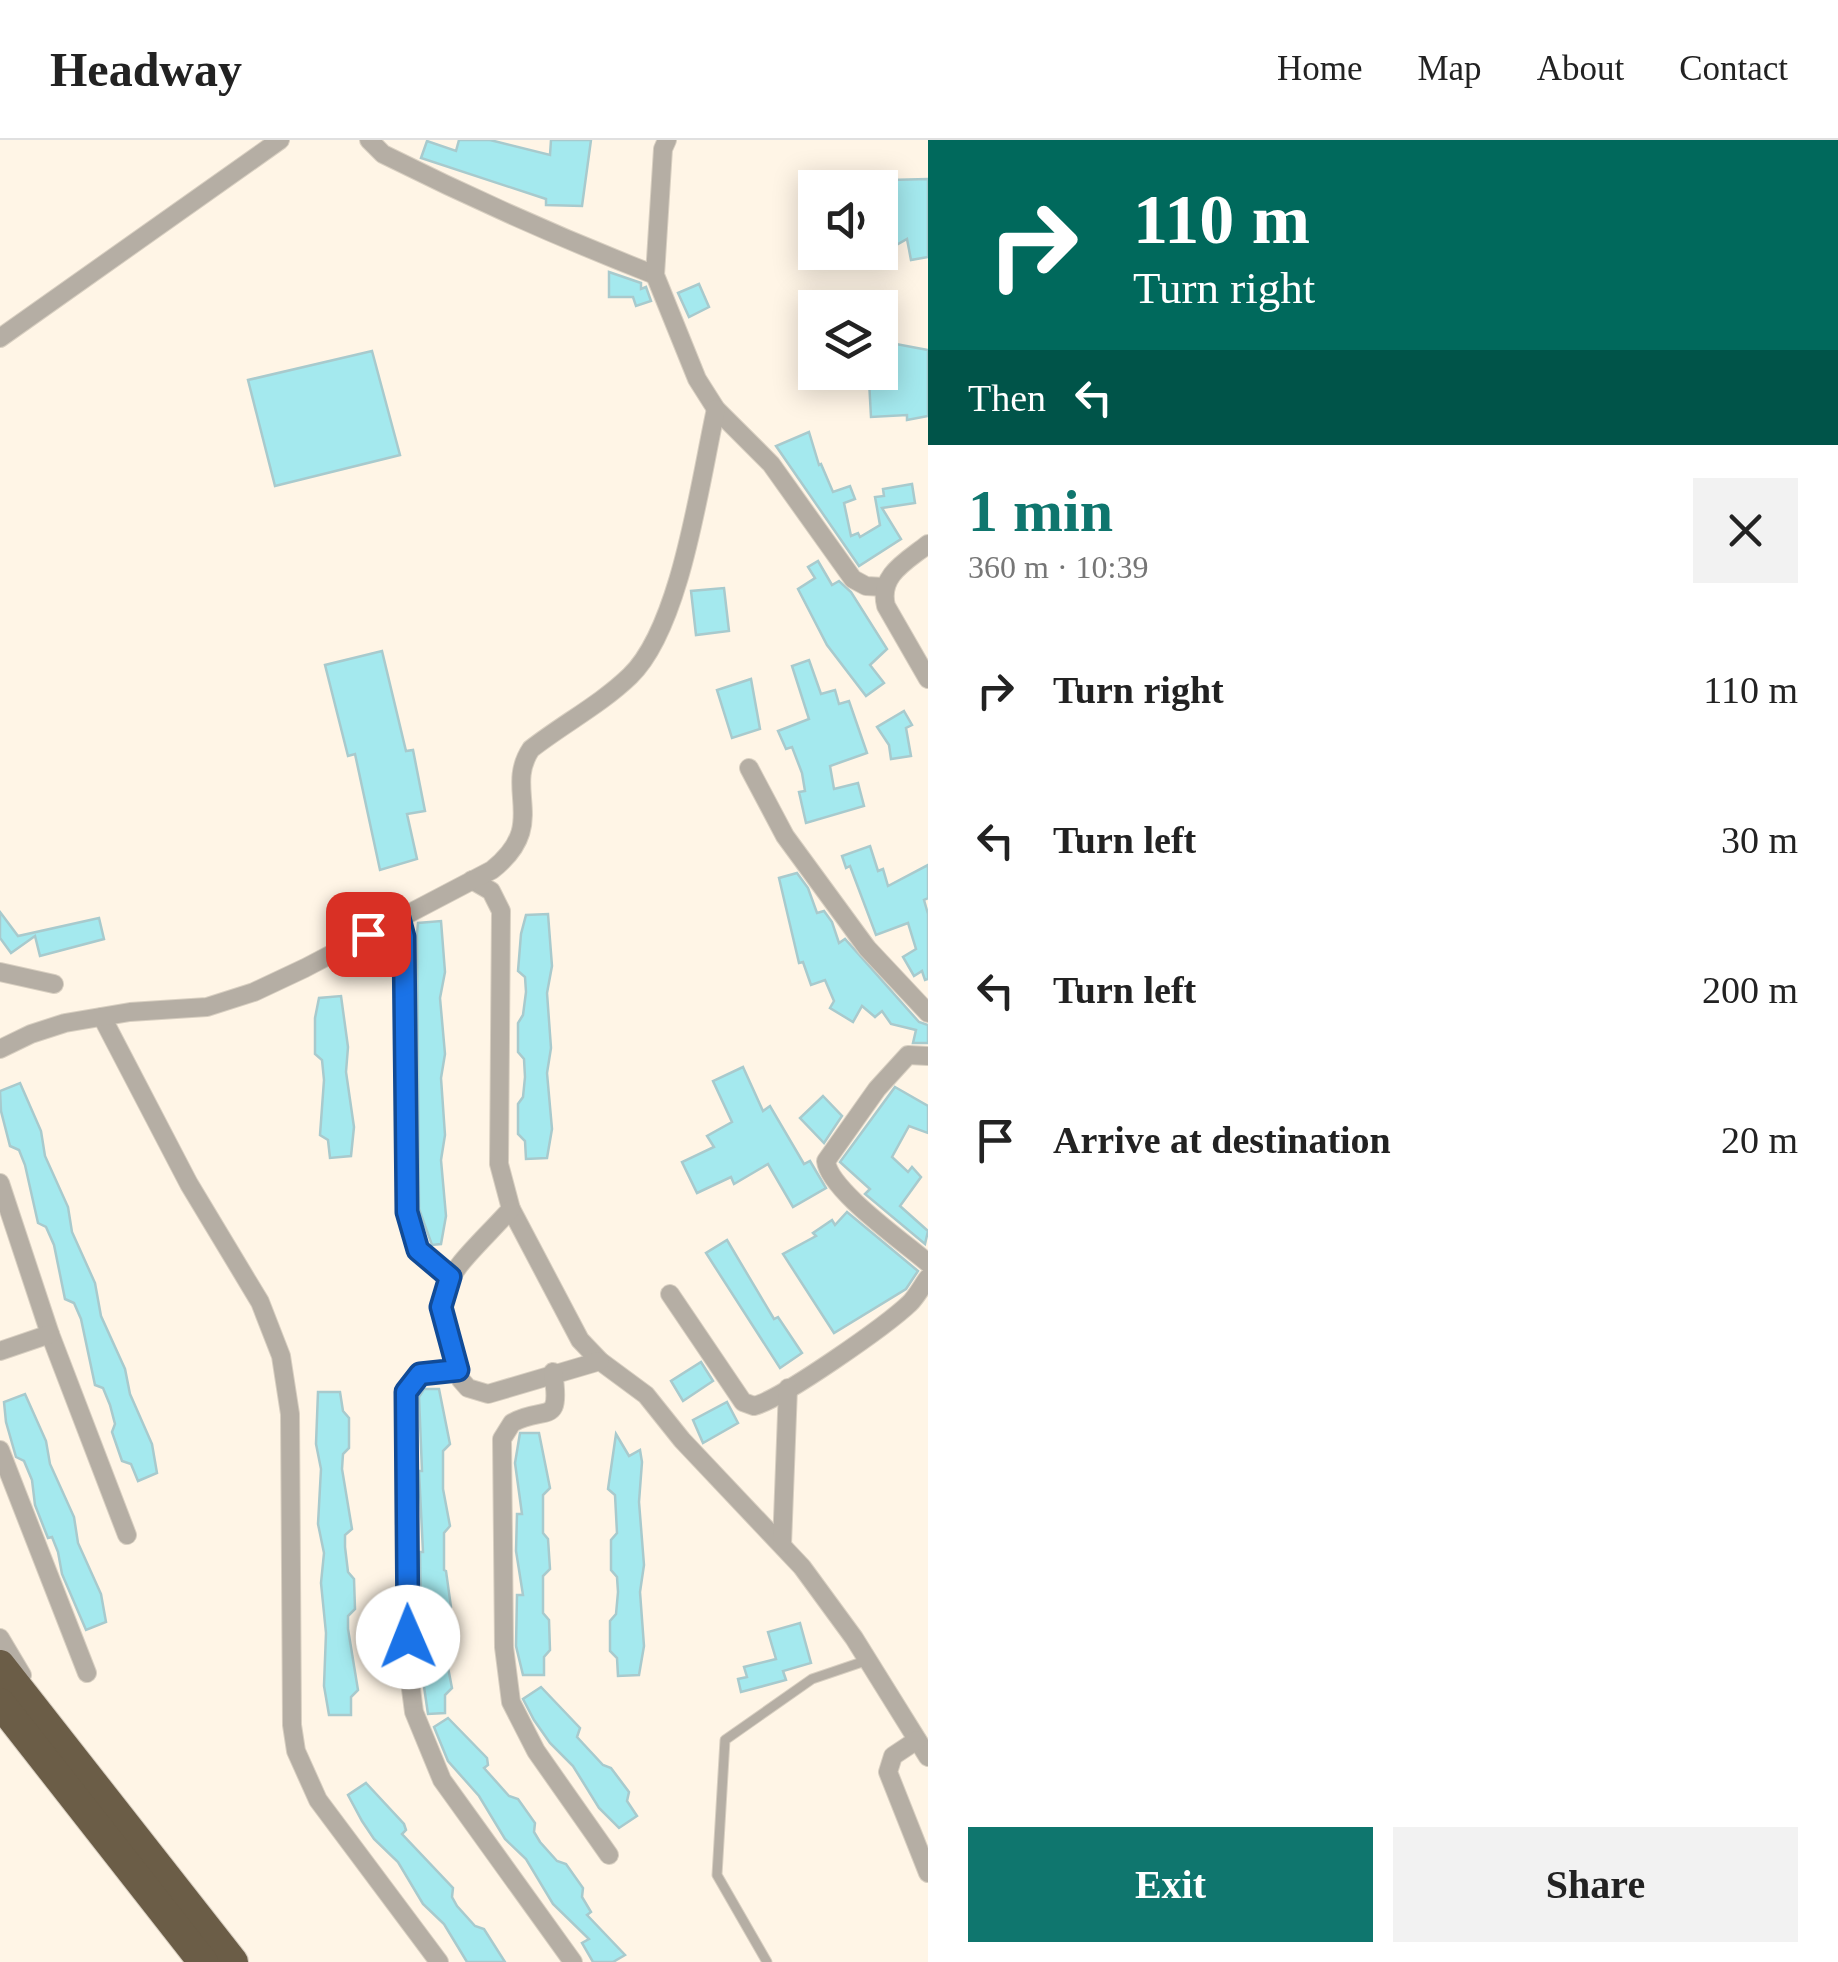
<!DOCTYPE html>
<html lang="en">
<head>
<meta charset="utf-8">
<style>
  body { margin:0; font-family:Georgia,serif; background:#f2f2f2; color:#222; height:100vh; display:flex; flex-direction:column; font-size:38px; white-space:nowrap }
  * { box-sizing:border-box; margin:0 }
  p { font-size:32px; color:#767676 }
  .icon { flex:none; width:55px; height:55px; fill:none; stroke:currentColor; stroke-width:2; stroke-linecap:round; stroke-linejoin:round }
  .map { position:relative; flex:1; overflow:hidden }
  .sheet { display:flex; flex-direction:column; background:#fff; width:910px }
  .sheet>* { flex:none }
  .banner { background:#00695c; color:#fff; overflow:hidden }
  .buttons { position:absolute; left:798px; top:30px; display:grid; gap:20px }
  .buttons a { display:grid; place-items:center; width:100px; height:100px; border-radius:0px; background:#fff; box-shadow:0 5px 25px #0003; font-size:50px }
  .pin { position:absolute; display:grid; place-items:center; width:85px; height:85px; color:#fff; margin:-42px; border-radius:20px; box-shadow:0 5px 15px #0006 }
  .me { position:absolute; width:110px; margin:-55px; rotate:359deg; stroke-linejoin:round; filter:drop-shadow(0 0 8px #0008) }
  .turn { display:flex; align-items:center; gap:35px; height:210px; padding:0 40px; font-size:45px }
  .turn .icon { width:130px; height:130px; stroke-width:2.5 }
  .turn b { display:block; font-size:70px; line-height:85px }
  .then { display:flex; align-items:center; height:95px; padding:0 40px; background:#0003; gap:20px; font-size:38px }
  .round { display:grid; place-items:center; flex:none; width:105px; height:105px; border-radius:0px; background:#f2f2f2 }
  .headline { display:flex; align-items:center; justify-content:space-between; height:170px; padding:0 40px }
  h1 { font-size:60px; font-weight:800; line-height:75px; color:#0f766e }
  .action { display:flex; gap:20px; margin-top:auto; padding:20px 40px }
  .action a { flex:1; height:115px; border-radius:0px; background:#0f766e; color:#fff; font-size:40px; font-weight:800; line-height:115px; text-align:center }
  .action a+a { background:#f2f2f2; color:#222 }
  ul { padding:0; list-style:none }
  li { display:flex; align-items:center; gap:30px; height:150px; padding:0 40px }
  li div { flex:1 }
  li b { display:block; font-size:38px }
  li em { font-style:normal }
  header { display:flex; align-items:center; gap:60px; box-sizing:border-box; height:140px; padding:0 50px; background:#fff; border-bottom:2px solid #e0e0e0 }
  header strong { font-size:48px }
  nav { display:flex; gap:55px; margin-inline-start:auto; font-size:35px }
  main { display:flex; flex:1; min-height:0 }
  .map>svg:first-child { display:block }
</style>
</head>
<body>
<header>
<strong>Headway</strong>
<nav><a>Home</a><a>Map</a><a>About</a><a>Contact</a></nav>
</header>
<main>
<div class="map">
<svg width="928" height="1822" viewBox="0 0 928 1822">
  <rect width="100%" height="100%" fill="#fff5e6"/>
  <g fill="#a4e9ee" stroke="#a8cacd" stroke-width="2.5">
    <path d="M459 0H490L550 15 551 0H591L582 66 546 65V59L421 18 427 1 456 11Z"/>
    <path d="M928 39V117L911 120 907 99 891 108 883 94 888 92 886 59H890V40Z"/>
    <path d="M609 132 641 143V149L646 147 651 161 636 166 633 157H609Z"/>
    <path d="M699 144 709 167 689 177 678 153Z"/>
    <path d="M880 201 928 210V276L907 280V275L871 277 869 240 880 239Z"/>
    <path d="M372 211 400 315 275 346 248 240Z"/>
    <path d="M809 292 819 325 821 324 833 352 850 346 855 359 844 363 851 396 858 393 860 397 880 385 875 357 884 356 883 349 912 344 915 363 882 368 901 399 859 426 776 306Z"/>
    <path d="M818 421 832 445 839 441 851 452 887 509 870 525 884 543 866 556 827 505 798 449 815 438 808 427Z"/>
    <path d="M724 448 729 491 696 495 691 451Z"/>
    <path d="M382 511 406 611 413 610 425 671 407 674 417 719 380 730 355 614 348 616 325 525Z"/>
    <path d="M809 520 821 554 835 550 839 564 849 561 867 613 830 626 834 649 858 643 864 666 806 683 799 652 805 651 802 633 792 607 786 609 778 591 809 579 792 526Z"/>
    <path d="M751 539 760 589 732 598 717 550Z"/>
    <path d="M904 571 912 585 906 588 911 616 891 619 889 605 877 587Z"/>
    <path d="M870 706 878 731 883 729 888 746 928 725V758L924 760 928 774V839L925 840 922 831 914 836 903 817 916 809 908 783 876 795 850 726 846 728 842 716Z"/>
    <path d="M797 733 808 748 817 773 824 771 832 782 839 803 845 799 919 882 928 885V903H913L916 890 891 884 882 871 875 877 862 866 853 882 830 868 834 861 825 840 811 845 803 822 799 823 779 738Z"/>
    <path d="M0 772 18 796 99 778 104 799 40 816 35 796 11 813 0 798Z"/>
    <path d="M548 774 552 826 547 853 551 908 547 933 552 989 547 1018 526 1019 525 1001 518 994V964L523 957 525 937 524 919 518 912V883L523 875 526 852 525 837 518 831 521 794 526 775Z"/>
    <path d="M441 781 445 832 440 858 445 914 441 938 445 995 441 1020 446 1076 441 1104 432 1105 419 1069 417 794 418 783Z"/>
    <path d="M341 856 348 907 346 932 354 987 351 1016 330 1018 328 1000 320 995 324 940 322 920 315 914V878L319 858Z"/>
    <path d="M743 927 763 971 770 966 804 1024 810 1021 826 1048 793 1067 768 1024 734 1044 731 1037 697 1053 682 1022 714 1007 707 996 732 982 713 941Z"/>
    <path d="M20 943 41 991 45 1016 68 1067 72 1092 95 1143 101 1176 125 1229 130 1254 152 1304 157 1333 138 1341 131 1324 122 1321 112 1292 115 1284 110 1265 103 1248 95 1245 81 1179 74 1163 65 1159 54 1105 46 1087 38 1083 25 1025 19 1010 10 1006 1 971 0 951Z"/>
    <path d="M895 947 928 966V993L909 986 892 1017 908 1032 912 1027 921 1037 900 1066 928 1091 925 1104 865 1054 870 1049 840 1022Z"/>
    <path d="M823 956 842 976 824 1003 800 978Z"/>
    <path d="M847 1072 918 1131 906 1149 834 1193 783 1114 816 1096 813 1093 832 1080 835 1085Z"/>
    <path d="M727 1100 774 1179 778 1177 802 1213 780 1228 706 1113Z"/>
    <path d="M701 1222 713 1241 683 1261 671 1241Z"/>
    <path d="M424 1249H439L450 1304 443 1311V1349L450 1386 444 1393V1430L446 1431 451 1467 445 1474V1512L452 1548 445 1555V1573L428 1574 422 1533 421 1494H424L421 1480 420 1412H423L419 1331H422L419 1257Z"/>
    <path d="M318 1252H340L343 1271 349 1278V1308L343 1314 342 1329 352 1389 345 1395V1407L348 1432 354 1439 355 1469 348 1476V1489L358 1550 351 1557V1575H329L324 1546 326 1493 321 1443 324 1413 318 1384 321 1329 316 1304Z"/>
    <path d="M25 1254 46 1301 50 1324 74 1377 78 1403 101 1454 106 1482 86 1490 62 1434 58 1412 52 1397 48 1398 46 1393 35 1365 32 1340 24 1321 16 1317 6 1282 4 1262Z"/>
    <path d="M727 1262 738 1283 703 1303 693 1280Z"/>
    <path d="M520 1293H539L550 1348 543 1355V1393L548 1399 550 1429 543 1436V1473L549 1480 550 1510 544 1517V1535H523L516 1506 517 1455H523L516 1411 517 1374H522L515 1323Z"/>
    <path d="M616 1294 629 1316 640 1310 642 1322 639 1362 644 1425 640 1452 644 1506 639 1535 618 1536 617 1518 610 1511V1481L616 1474 618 1452 617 1437 611 1430V1400L617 1393 615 1355 608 1349Z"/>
    <path d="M800 1483 811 1523 783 1531 786 1540 741 1552 738 1539 747 1537 744 1527 776 1519 768 1492Z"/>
    <path d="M541 1547 580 1588 577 1597 603 1625 611 1628 629 1652 627 1661 637 1676 619 1688 599 1668 573 1626 550 1603 534 1580 523 1559Z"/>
    <path d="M448 1578 487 1618 488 1625 484 1628 509 1656 518 1659 535 1683 534 1692 540 1702 557 1721 566 1724 583 1748 582 1757 591 1772 587 1775 625 1815 613 1822H593L582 1803 589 1799 553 1764 526 1719 505 1699 479 1656 448 1621 434 1587Z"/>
    <path d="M366 1643 404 1684 406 1690 402 1694 453 1748 452 1757 457 1766 475 1786 484 1789 505 1822H467L444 1784 423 1764 398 1722 374 1699 362 1681 348 1655Z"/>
  </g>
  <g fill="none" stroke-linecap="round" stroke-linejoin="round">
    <defs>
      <path id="service" d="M767 1822 717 1735 725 1600 812 1539 868 1520"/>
      <g id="minor">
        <path d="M369 0 383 14C473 59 563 99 655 135"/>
        <path d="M667 0 663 9 655 135 697 239 716 269 771 324 853 439 866 446 884 447"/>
        <path d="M0 198 280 0"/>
        <path d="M928 404C907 421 878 435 886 466L928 539"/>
        <path d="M749 628 785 696 867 808 928 873"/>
        <path d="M472 740 491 751 501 771 499 1024 511 1069 580 1200 600 1221 646 1255 682 1300 802 1427 854 1498 928 1617"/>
        <path d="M399 778 405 797 407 1071 418 1109 450 1137"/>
        <path d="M0 832 54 844"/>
        <path d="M102 877 189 1044 260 1162 281 1216 290 1274 292 1585 296 1611 318 1660 439 1822"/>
        <path d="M0 909 31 894 65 883 130 872 207 867 254 852 305 828 492 730C550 684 503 651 531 609 563 584 601 564 630 536 681 487 700 341 716 269"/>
        <path d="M928 916 908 915 877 949 826 1021C829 1050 904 1102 928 1123"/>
        <path d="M0 1043 50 1194 127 1395"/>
        <path d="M511 1069C446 1140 425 1141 461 1240L468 1248 488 1254 600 1221"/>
        <path d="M670 1154 743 1262 754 1266C782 1259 887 1185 910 1163 917 1156 922 1146 928 1138"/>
        <path d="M0 1211 50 1194"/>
        <path d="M458 1230 420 1234 406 1253 409 1534 414 1572 442 1640 573 1822"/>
        <path d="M553 1232C562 1289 545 1264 512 1283L502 1299 504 1507 511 1562 536 1611 609 1715"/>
        <path d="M0 1310 87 1533"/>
        <path d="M782 1405 788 1248"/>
        <path d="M0 1498 22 1535"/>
        <path d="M917 1600 893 1616 888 1632 928 1733"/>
      </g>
      <g id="motorway">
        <path d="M0 1525 233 1822"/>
        <path d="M0 1563 203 1822"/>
      </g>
    </defs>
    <use href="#service" stroke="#d8cfc1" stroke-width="11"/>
    <use href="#minor" stroke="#d8cfc1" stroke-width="20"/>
    <use href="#motorway" stroke="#d8cfc1" stroke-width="32"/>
    <use href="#service" stroke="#b5aea4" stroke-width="9"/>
    <use href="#minor" stroke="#b5aea4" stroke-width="18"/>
    <use href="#motorway" stroke="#6b5d47" stroke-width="30"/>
  </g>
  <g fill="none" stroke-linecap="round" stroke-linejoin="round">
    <defs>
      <path id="route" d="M368 794 399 778 404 797 407 1072 418 1110 450 1137 441 1167 458 1230 420 1234 406 1252 408 1497"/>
    </defs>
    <use href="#route" stroke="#114b97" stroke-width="25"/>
    <use href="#route" stroke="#1a73e8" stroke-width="18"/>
  </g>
</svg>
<div class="buttons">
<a><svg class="icon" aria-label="sound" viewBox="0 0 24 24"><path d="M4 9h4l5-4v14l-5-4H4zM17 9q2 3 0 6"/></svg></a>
<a><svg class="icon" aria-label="layers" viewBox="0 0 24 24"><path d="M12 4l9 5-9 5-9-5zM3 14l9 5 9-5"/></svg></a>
</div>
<div class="pin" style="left:368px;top:794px;background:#d93025"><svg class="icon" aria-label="arrive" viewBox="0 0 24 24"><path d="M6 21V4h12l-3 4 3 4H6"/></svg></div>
<svg class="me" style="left:408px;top:1497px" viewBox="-20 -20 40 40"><circle r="19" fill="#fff"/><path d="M0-13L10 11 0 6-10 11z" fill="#1a73e8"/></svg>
</div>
<section class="sheet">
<div class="banner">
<div class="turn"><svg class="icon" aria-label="right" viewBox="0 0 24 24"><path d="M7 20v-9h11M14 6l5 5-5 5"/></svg><div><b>110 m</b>Turn right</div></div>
<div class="then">Then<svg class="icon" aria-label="left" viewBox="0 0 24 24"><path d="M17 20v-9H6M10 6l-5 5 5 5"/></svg></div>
</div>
<div class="headline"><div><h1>1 min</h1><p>360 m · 10:39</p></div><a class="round"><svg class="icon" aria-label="close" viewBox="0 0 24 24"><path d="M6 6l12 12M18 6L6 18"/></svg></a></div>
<ul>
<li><svg class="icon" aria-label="right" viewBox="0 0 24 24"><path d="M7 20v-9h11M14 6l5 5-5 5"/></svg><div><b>Turn right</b></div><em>110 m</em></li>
<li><svg class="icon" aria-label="left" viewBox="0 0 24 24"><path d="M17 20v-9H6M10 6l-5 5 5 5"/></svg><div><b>Turn left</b></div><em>30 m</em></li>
<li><svg class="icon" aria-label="left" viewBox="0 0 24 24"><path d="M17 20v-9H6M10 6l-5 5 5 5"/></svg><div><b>Turn left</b></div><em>200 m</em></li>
<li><svg class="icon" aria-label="arrive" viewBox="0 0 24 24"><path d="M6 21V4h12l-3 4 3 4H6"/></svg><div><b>Arrive at destination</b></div><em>20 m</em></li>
</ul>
<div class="action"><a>Exit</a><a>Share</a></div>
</section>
</main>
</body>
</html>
